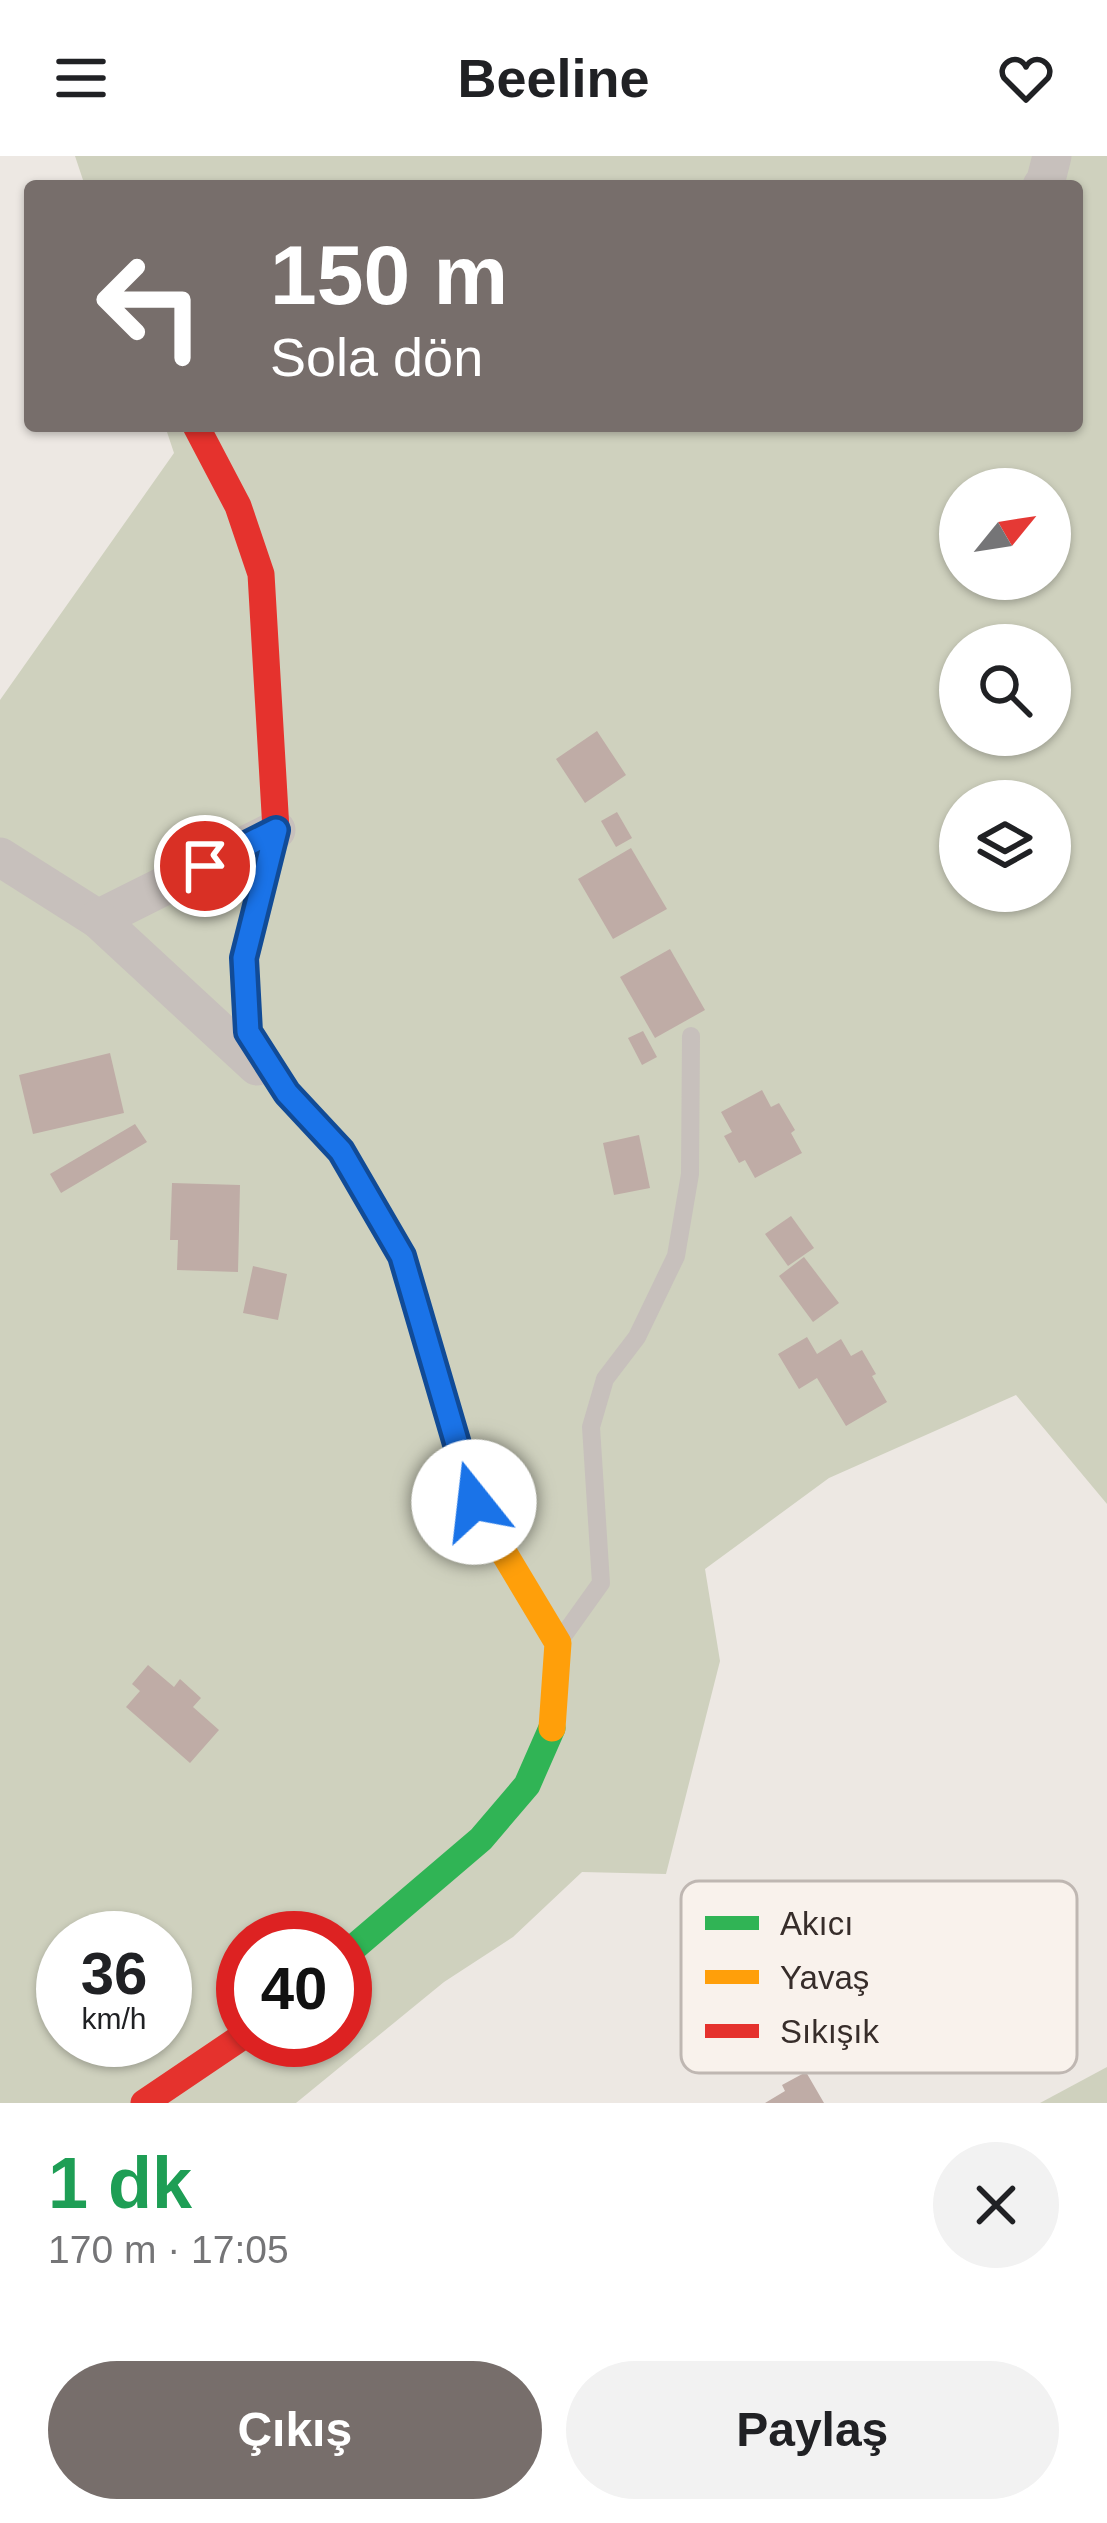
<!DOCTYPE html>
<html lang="tr">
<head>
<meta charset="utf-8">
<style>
  body { margin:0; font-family:Helvetica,sans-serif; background:#f2f2f2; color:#202124; height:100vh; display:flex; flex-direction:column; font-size:45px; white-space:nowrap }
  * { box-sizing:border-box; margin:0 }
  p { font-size:39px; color:#757577 }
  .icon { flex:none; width:66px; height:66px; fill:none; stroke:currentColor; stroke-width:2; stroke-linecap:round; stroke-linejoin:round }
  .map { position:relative; height:1947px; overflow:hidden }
  .side { display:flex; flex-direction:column; background:#fff; flex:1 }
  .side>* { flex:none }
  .hud { position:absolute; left:24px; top:24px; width:1059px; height:252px; border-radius:12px; box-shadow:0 3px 9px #0004; background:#776e6b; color:#fff; overflow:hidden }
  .needle { width:78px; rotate:60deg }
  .controls { position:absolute; left:939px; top:312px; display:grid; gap:24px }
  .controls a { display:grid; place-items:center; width:132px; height:132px; border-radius:50%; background:#fff; box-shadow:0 3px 9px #0004; font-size:60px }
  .speed { position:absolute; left:36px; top:1755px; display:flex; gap:24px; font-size:60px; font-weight:700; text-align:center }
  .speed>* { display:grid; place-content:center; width:156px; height:156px; border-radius:50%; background:#fff; box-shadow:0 3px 9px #0004; line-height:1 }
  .speed small { font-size:30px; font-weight:400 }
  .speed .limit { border:18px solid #d22; background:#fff; color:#111 }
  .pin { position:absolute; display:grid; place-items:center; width:102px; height:102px; color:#fff; margin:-51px; border:6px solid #fff; border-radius:50%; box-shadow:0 3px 12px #0007 }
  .me { position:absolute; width:132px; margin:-66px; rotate:344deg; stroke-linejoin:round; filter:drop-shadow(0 0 9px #0008) }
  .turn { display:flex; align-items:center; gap:42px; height:252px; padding:0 48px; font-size:54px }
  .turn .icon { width:156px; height:156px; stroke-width:2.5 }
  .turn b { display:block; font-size:84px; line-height:102px }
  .round { display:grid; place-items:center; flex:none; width:126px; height:126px; border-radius:63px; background:#f2f2f2 }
  .overview { display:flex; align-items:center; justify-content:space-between; height:204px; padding:0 48px }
  h1 { font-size:72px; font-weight:800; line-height:90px; color:#1e9e55 }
  .action { display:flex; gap:24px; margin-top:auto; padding:24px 48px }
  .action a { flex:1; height:138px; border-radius:72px; background:#776e6b; color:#fff; font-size:48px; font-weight:800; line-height:138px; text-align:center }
  .action a+a { background:#f2f2f2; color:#202124 }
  header { display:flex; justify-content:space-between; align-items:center; height:156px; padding:0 48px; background:#fff; font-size:54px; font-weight:800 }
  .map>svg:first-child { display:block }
</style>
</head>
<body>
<header><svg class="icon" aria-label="menu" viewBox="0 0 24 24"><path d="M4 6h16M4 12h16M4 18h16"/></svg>Beeline<svg class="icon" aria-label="heart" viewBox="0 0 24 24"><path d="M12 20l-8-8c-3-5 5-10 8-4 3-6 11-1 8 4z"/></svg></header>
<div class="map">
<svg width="1107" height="1947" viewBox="0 0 1107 1947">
  <rect width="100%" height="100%" fill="#ede8e3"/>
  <g fill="#cfd1be" fill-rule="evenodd">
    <path d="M75 0H1107V1348L1016 1239 829 1322 705 1413 720 1505 666 1718 582 1716 513 1781 444 1826 296 1947H0V544L174 297 165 270H1077V30H85ZM960 333H1050V423H960ZM960 489H1050V579H960ZM960 645H1050V735H960ZM63 1782H165V1884H63ZM243 1782H345V1884H243Z"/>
    <path d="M1107 1911V1947H1040Z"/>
  </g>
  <g fill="#bfaca6">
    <path d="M597 575 626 619 585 647 556 603Z"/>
    <path d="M617 656 632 682 616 691 601 665Z"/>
    <path d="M631 692 667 753 613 783 578 723Z"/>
    <path d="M670 793 705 854 655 882 620 821Z"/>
    <path d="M643 875 657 901 642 909 628 882Z"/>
    <path d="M110 897 124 957 33 978 19 919Z"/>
    <path d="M762 934 771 951 779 947 795 974 791 977 802 997 755 1022 745 1004 739 1007 724 980 732 976 721 956Z"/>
    <path d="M135 968 147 986 61 1037 50 1018Z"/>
    <path d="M639 979 650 1032 614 1039 603 987Z"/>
    <path d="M172 1027 240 1029 238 1116 177 1114 178 1084H170Z"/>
    <path d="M791 1060 814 1092 788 1110 765 1078Z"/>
    <path d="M804 1101 839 1147 813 1166 779 1120Z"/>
    <path d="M253 1110 287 1118 278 1164 243 1157Z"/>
    <path d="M807 1181 817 1198 841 1183 851 1200 862 1194 876 1218 872 1220 887 1246 846 1270 817 1222 799 1233 778 1198Z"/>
    <path d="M148 1509 174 1531 180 1523 201 1542 193 1551 219 1574 190 1607 126 1551 140 1535 132 1528Z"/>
    <path d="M806 1916 824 1947H765L785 1935 782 1929Z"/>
  </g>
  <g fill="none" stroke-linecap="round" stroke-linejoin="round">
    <path stroke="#c7c0bc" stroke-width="18" d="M561 1483 601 1427 591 1271 605 1223 637 1181 676 1100 690 1018 691 880"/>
    <g stroke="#c7c0bc" stroke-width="39">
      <path d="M1042 30 1046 24 1052 0"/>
      <path d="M0 701 98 763 276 674"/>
      <path d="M98 763 257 910"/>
    </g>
    <path stroke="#30b455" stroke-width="27" d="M345 1799 481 1683 527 1629 552 1572"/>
    <path stroke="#ff9f0a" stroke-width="27" d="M245 824 248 876 287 937 341 995 402 1100 474 1347 558 1487 552 1572"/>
    <g stroke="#e5322d" stroke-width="27">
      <path d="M196 270 238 350 261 418 276 674 244 803 245 824"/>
      <path d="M144 1947 243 1880"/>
    </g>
  </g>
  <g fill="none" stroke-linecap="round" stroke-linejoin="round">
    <defs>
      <path id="route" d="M205 710 276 674 244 802 248 876 287 937 341 995 402 1100 474 1346"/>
    </defs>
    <use href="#route" stroke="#114b97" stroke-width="30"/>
    <use href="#route" stroke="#1a73e8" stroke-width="21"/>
  </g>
  <rect x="681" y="1725" width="396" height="192" rx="18" fill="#f9f2ec" stroke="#bfb7b2" stroke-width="3"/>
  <rect x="705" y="1760" width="54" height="14" fill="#30b455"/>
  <rect x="705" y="1814" width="54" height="14" fill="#ff9f0a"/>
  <rect x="705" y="1868" width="54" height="14" fill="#e5322d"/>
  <g font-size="33" fill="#372d2a">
    <text x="780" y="1779">Akıcı</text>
    <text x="780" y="1833">Yavaş</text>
    <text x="780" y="1887">Sıkışık</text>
  </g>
</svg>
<div class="controls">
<a><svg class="needle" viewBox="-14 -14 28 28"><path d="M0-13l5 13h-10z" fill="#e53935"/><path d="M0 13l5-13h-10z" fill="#757577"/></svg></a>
<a><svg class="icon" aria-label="search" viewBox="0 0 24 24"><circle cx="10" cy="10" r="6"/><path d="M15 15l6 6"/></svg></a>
<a><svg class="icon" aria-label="layers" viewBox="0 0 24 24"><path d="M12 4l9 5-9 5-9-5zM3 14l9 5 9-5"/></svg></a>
</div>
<div class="speed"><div>36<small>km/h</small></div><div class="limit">40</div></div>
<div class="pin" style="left:205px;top:710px;background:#d93025"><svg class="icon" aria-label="arrive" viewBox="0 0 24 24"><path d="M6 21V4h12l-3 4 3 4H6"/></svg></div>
<svg class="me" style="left:474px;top:1346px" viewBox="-20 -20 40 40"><circle r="19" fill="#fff"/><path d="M0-13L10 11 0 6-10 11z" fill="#1a73e8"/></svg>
<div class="hud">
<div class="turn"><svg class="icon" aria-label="left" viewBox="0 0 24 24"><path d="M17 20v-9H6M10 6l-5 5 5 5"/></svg><div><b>150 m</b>Sola dön</div></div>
</div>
</div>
<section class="side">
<div class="overview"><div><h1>1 dk</h1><p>170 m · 17:05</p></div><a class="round"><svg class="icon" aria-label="close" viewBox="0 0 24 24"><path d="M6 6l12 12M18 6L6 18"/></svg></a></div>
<div class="action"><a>Çıkış</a><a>Paylaş</a></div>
</section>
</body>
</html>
